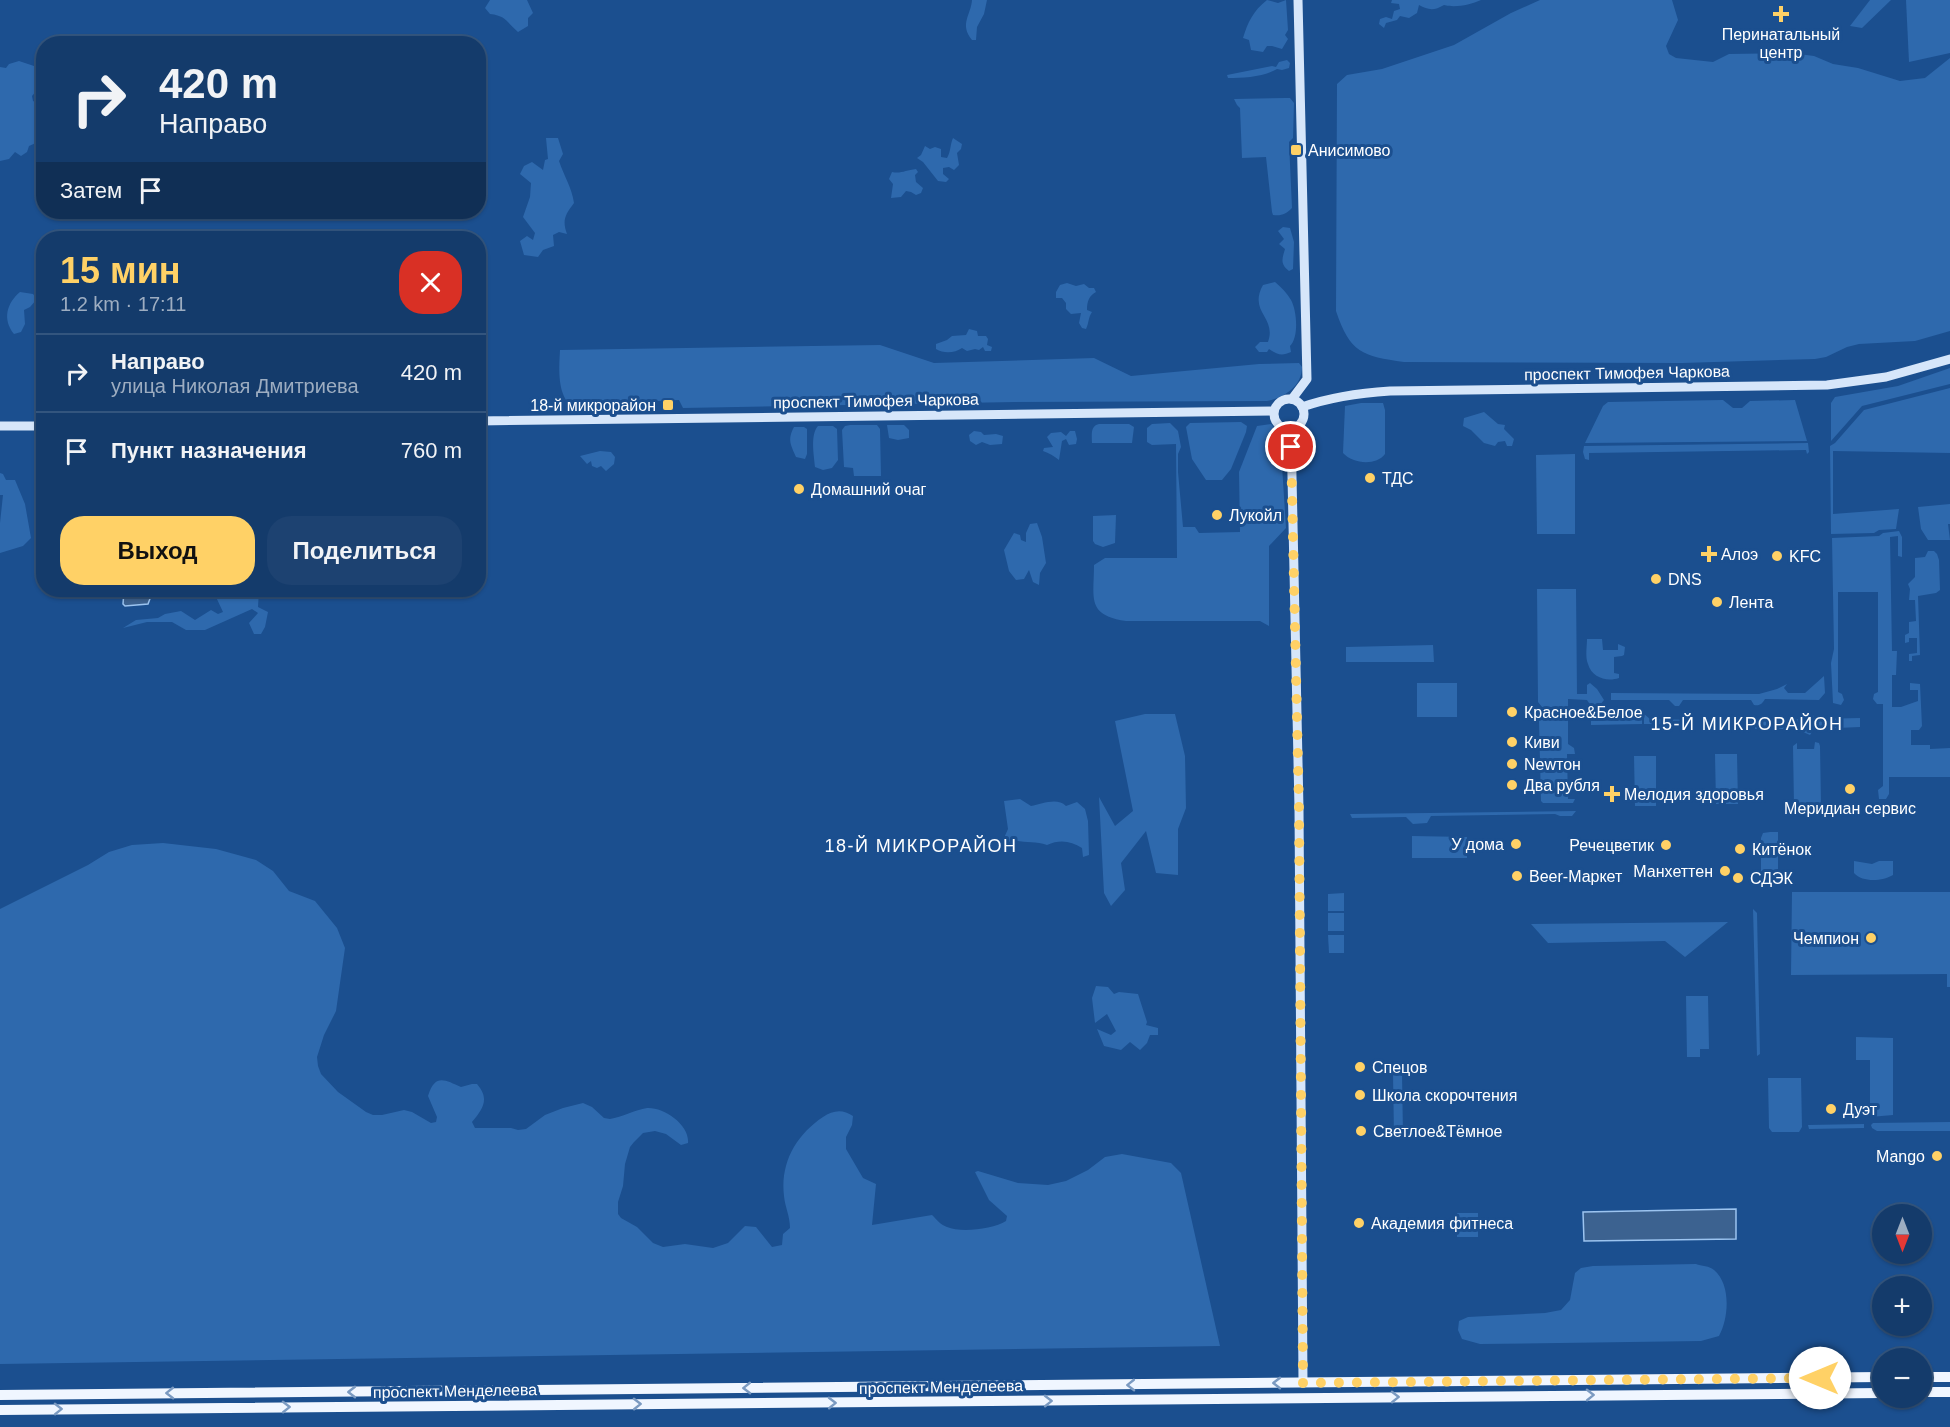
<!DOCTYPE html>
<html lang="ru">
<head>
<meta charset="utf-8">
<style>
  body { margin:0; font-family:Helvetica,sans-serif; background:#1d4271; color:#f1f3f6; height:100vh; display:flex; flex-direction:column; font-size:22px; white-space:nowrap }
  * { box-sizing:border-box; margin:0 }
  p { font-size:20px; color:#9dadc1 }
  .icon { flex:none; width:33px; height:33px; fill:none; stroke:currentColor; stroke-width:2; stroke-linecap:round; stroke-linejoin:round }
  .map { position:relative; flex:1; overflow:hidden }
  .panel { position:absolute; left:36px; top:231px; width:450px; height:366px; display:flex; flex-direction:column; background:#143b6b; border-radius:24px; box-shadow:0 2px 4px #0004,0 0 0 2px #33557e }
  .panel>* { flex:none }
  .hud { position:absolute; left:36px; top:36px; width:450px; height:183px; border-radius:24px; box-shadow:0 2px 4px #0004,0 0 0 2px #33557e; background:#143b6b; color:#f1f3f6; overflow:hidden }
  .needle { width:39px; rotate:180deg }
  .tools { position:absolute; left:1872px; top:1204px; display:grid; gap:12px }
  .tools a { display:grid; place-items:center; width:60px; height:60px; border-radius:50%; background:#143b6b; box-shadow:0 2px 4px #0004,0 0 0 2px #33557e; font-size:30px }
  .pin { position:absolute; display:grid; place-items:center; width:51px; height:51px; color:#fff; margin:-26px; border:3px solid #fff; border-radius:50%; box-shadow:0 2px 6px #0007 }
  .me { position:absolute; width:66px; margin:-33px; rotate:270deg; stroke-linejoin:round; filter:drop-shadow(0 0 4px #0008) }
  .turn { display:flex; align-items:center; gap:21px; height:126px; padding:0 24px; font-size:27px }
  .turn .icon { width:78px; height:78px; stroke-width:2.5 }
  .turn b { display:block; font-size:42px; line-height:51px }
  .then { display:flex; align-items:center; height:57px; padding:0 24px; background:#0003; gap:12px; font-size:22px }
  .round { display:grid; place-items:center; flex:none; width:63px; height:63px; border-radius:24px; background:#1d4271 }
  .head { display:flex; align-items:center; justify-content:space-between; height:102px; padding:0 24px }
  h1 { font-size:36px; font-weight:600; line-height:45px; color:#ffd166 }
  .button { display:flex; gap:12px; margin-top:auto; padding:12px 24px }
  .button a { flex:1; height:69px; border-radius:24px; background:#ffd166; color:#111; font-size:24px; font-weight:600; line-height:69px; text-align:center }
  .button a+a { background:#1d4271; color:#f1f3f6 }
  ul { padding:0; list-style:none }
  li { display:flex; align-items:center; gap:18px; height:78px; padding:0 24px; border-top:2px solid #33557e }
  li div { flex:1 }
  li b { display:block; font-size:22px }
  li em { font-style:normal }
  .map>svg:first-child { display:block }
</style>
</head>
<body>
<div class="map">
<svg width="1950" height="1427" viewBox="0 0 1950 1427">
  <rect width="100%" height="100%" fill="#1b4f8f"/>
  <g fill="#2e69ad">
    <path d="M490 0H527L533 13 528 18V26L518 32C506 22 507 16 490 14L485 8Z"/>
    <path d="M972 0H987L984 14 977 27 976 40H972C959 24 971 15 972 0Z"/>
    <path d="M1267 0 1278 3 1286 0 1288 30 1285 35 1288 39 1282 49 1272 46H1267L1263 52 1251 50 1249 40 1243 38C1248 22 1253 11 1267 0Z"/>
    <path d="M1392 0H1481C1470 5 1455 8 1444 5 1434 11 1428 10 1419 5L1417 13 1409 18 1400 16 1397 20 1386 23 1384 28 1379 24 1380 19 1386 17 1392 19 1394 11 1400 9 1399 4 1391 3Z"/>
    <path d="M1540 0H1672L1678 20 1666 46 1669 54 1676 58 1713 62 1729 54 1791 53 1814 56 1833 64 1858 68 1900 81 1925 78 1950 58V331L1915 341 1859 344 1847 347 1826 357 1815 359 1682 363 1404 362C1362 356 1350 353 1336 311L1337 84 1347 75 1382 69 1454 45 1511 13Z"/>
    <path d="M1870 0H1891L1862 28 1850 26Z"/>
    <path d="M1906 0H1950V53L1909 62Z"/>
    <path d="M1287 60 1290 63 1289 68 1282 70 1277 69C1263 77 1244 78 1228 78L1227 75 1272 66 1276 67 1279 62Z"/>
    <path d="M19 61 37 67 43 83 32 96 33 101 43 106V130L35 134 38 142 29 146 27 152 21 156 15 152 9 159 0 161V67L6 68 9 64Z"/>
    <path d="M1286 98H1290L1294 103 1293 138 1289 142 1292 208C1286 214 1282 216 1273 215L1272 212 1266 157 1242 158 1240 108 1237 105 1234 99Z"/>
    <path d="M546 138H558L563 154 559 161C564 176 572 188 574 203 565 215 562 220 567 234L559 232 553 235 554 246 543 250 538 257 524 255 520 241 527 236 533 240 535 233 523 217 530 197 531 183 520 174 524 166 532 162 543 170 545 160 548 159Z"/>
    <path d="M953 138 962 144 961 149 957 153 959 165 954 170 949 167 943 168V174L949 179 946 182 938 181 923 162 917 158 921 155 925 146 930 149 935 147 941 149V157L947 158C951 151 950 145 953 138Z"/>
    <path d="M916 169 918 172 915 175 916 182 923 188 921 193 916 195 911 192 906 191 901 197 891 198 893 184 889 179 892 172C901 174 906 170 916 169Z"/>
    <path d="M1283 227 1290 228 1294 242 1293 269 1289 271C1280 264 1282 259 1285 249L1279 244 1284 239 1278 231Z"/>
    <path d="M1275 282C1281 287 1287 293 1291 300 1297 311 1299 337 1290 346L1291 352C1282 356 1278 355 1269 349L1267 352H1259L1255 347 1260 342H1268C1277 317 1248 312 1263 285Z"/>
    <path d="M1067 283 1076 286 1084 284 1089 288H1094L1096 292C1089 296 1087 301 1087 310L1092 312C1088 318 1089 323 1086 329L1082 328 1079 323 1081 313 1071 314 1066 309V303L1062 298H1056V292L1060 285Z"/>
    <path d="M20 292 33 294 37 299 30 307 24 310 25 324 21 332 14 334C2 319 7 303 20 292Z"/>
    <path d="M969 329 977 331 978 336H986L988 339 987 345 992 347 991 351H985L983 347 979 350 975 349 967 351 962 348C955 353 944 354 936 349V344L947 340 952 336 966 335Z"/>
    <path d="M880 345 934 363 1094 358 1131 376 1259 364 1299 363 1302 367C1302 386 1284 398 1267 401L1016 402 683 408 679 400 657 401 654 408C638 410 623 410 607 411 598 411 586 413 578 410 556 401 559 369 560 350Z"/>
    <path d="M1950 368V384L1862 406 1831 441V403L1835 397 1898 386Z"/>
    <path d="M1950 388V453L1833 451V514L1899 509 1896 529 1879 530 1874 533 1831 534 1830 446 1835 443 1864 410Z"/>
    <path d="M1723 400 1733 408H1742L1750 401 1795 400 1807 441 1585 443 1603 406 1608 402Z"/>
    <path d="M1361 403H1383L1385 410V454C1376 466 1353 464 1343 453L1345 406Z"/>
    <path d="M1484 412 1498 424 1505 425 1504 429 1514 439 1512 446H1507L1505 441 1498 442 1495 446 1484 443 1471 430 1463 426 1464 418Z"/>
    <path d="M1241 422 1247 426 1246 432 1231 469 1222 480H1206L1192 459 1186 427 1190 423Z"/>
    <path d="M1170 423 1178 431 1181 447 1178 454V472L1183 527H1195L1199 533 1240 532 1239 472 1257 426 1271 424 1280 434 1286 528 1269 546V626L1260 621H1126C1086 615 1094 598 1094 565L1105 558H1177L1176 444 1152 445 1147 442V428L1152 424Z"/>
    <path d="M1099 424H1129L1134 427 1132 443H1092C1092 435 1090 426 1099 424Z"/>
    <path d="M850 425H877L880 429 881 476H854L853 468 844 467 842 430 845 426Z"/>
    <path d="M887 425H904L909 430V438L898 440 889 438Z"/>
    <path d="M818 426H833L837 429 838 460 832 468 823 470 815 467C814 455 810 435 818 426Z"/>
    <path d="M794 427H804L807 429V454L805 459 796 457C791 445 787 440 794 427Z"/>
    <path d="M974 431 981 432 984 435 996 434 1003 436 1002 444 990 445 982 442 976 445 970 441 969 435Z"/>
    <path d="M1070 431H1075L1077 439 1076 444 1069 445 1066 439 1062 441 1059 460C1054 456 1049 453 1043 451L1044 448 1053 447 1047 437 1051 433 1061 432 1066 436Z"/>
    <path d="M1808 443 1809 452 1807 454 1806 450 1589 453V460L1585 459 1583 452 1584 446Z"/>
    <path d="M600 451 611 452 615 457 614 464 606 471 601 466 597 468 592 466 591 461 587 464 580 456Z"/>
    <path d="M1575 454V534H1537L1536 455Z"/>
    <path d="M1950 468V524H1948L1950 540H1928L1921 529 1918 507 1950 504Z"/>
    <path d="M0 473 3 474 6 480H15L25 504 31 538 23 546 0 553V523L3 495H0Z"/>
    <path d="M1116 515 1115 543 1103 547 1095 544 1093 541V516Z"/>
    <path d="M1037 523 1042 537 1046 563 1040 573 1039 585 1033 582 1029 570 1024 579 1016 580 1009 571 1004 550 1014 533 1020 535 1021 540 1026 542V533L1030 524Z"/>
    <path d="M1899 531 1902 537V557L1898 556V536L1890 537 1892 651H1897L1896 675H1892V707H1901L1918 701V690H1910V683L1920 684 1922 726 1919 730H1911V745H1930V749L1950 748V777H1889V794L1886 799H1879L1878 790 1883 786V704H1877L1873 699 1874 694 1878 692V592H1838V692L1842 694 1844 700 1841 705 1833 703 1831 663 1834 649 1832 538 1879 536 1883 533Z"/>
    <path d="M1928 551H1934L1937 554 1939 560 1940 590 1936 593 1918 596 1920 655 1912 656V661H1909V654L1917 653V638H1909V642L1905 643V635L1909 633V622L1916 621 1915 600H1909L1910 589 1908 584 1915 577V558L1925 557Z"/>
    <path d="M1537 589H1576L1577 694H1587V685L1590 683 1597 689 1604 700 1600 705 1591 706 1587 700 1568 699V707H1542L1538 702Z"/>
    <path d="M248 590H259L258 607 268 612 265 627 261 634H254L249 623 258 613 252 609 205 630H186L172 622H147L123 628 136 620 158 618 165 614 181 611 195 620 211 610 218 614 223 612 216 597 223 593 242 598 249 591Z"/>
    <path d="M1587 639H1602L1603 650H1618V644L1625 647 1624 655 1622 656 1614 657V673L1619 674V678C1607 682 1592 678 1588 664 1585 657 1587 646 1587 639Z"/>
    <path d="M1433 645 1434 662H1346V647Z"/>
    <path d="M1824 676 1825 693 1819 700 1765 699C1762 704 1760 706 1754 705L1751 700H1683L1679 706H1675L1669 700H1611V693L1759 694 1777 689 1787 684 1784 688 1788 693H1805Z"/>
    <rect x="1417" y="683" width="40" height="34"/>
    <path d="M1145 714H1175L1185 756 1186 808 1178 829V875L1156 873 1146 831 1121 863 1125 890 1111 906 1104 893 1099 797 1115 826 1133 811 1115 721Z"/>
    <path d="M1642 714V724L1591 725V721L1637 720 1639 715Z"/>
    <path d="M1644 714 1650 719 1695 720V724H1644Z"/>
    <path d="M1806 714 1813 715 1815 719 1860 718V727L1814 729 1810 735 1803 732 1801 729H1755L1756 720 1800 719Z"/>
    <path d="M1542 715H1568V744L1574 748 1575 754H1567L1568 799H1575L1573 803H1543L1541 801 1539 721Z"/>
    <path d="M1815 742 1819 743 1820 746 1821 805 1794 806 1793 746 1797 743V749H1814Z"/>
    <path d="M1715 754H1737L1738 804H1716Z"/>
    <path d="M1634 756H1656V806H1635Z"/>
    <path d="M1020 799 1031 806C1042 804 1057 797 1066 806L1077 802 1085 809 1088 821 1089 855 1083 857 1082 848C1071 841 1060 839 1047 845 1035 841 1024 843 1012 840L1009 842 1007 850 1004 838 1008 829 1004 801Z"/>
    <path d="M1576 811 1572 816H1560L1555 814 1431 816 1427 823 1413 824 1406 817 1352 818 1350 814Z"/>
    <path d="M1770 832H1778V878L1761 877V838L1763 833Z"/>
    <path d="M1412 836 1467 837V858H1412Z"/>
    <path d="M163 843 216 849 256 860 273 871 289 891 315 901 337 928 345 948 336 1011 324 1035 317 1057 318 1066 321 1074 338 1092 366 1112 373 1115H382L404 1110 412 1112 431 1123 436 1122 437 1117 428 1096C435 1073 445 1080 461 1087L472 1084H477C490 1099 483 1109 472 1122L475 1128H511L518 1130 526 1129 545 1115 563 1108 583 1103 592 1107 604 1118 610 1119C622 1117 635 1110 647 1108 664 1107 690 1125 688 1143L681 1145 666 1134 655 1131 643 1133 634 1142 630 1147 625 1164 623 1186 618 1202V1214L621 1218 637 1227 653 1243 663 1247 685 1244 713 1248 728 1243 745 1226 756 1227 772 1247 782 1245 783 1234 790 1228C790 1216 785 1207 784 1196 780 1163 796 1135 823 1117 833 1110 843 1109 853 1116L852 1125 846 1137V1149L863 1178 876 1184 872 1225 932 1215C937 1220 941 1225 947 1227 961 1233 993 1229 1006 1221L1007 1216 989 1200 975 1172 978 1171 1018 1183 1048 1185 1066 1181 1088 1170 1105 1157 1122 1154 1171 1163 1181 1173 1220 1346 0 1364V909L88 865 109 852 132 845Z"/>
    <path d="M1854 861 1872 864 1879 861H1893V875C1883 881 1863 883 1854 873Z"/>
    <path d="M1792 892H1950V987H1947V974L1791 975Z"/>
    <path d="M1344 893V911H1328V894Z"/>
    <path d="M1753 909 1757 913 1760 1054 1757 1056Z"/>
    <rect x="1328" y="913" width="16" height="18"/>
    <path d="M1728 922 1685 957 1665 941 1548 943 1531 924Z"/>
    <path d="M1328 935H1344V953H1329Z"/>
    <path d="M1096 986 1108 987 1114 994 1119 992 1138 994 1147 1022 1146 1025 1158 1028V1035H1150L1147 1043 1140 1050 1130 1042 1121 1050 1104 1046 1097 1029 1111 1035 1116 1031 1107 1014 1095 1023 1092 998Z"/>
    <path d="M1686 996H1708L1709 1049H1700V1057H1687Z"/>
    <path d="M1856 1037 1893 1038V1115L1870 1117V1060H1856Z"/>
    <path d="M1393 1074H1402L1403 1135H1394Z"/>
    <path d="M1768 1078H1801L1802 1127 1799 1132H1772L1769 1128Z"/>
    <path d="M1950 1122V1131H1877L1872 1128 1871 1125 1873 1123Z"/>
    <path d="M1864 1124V1128L1809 1129 1808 1125Z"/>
    <rect x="1457" y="1213" width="21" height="24"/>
    <path d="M1696 1264C1701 1266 1710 1266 1714 1270 1731 1284 1729 1318 1719 1336L1701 1341 1480 1344 1462 1339 1458 1330 1459 1321 1468 1317 1545 1313 1561 1310 1570 1300 1575 1273 1581 1268 1593 1266Z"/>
  </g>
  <g fill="#3c6290" stroke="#9cc4f0" stroke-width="1.5">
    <path d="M147 590 150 591 151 596 148 604 125 606 123 604 124 591Z"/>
    <path d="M1736 1209V1239L1584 1241 1583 1212Z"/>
  </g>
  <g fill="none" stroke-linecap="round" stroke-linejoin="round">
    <g stroke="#d6e6fa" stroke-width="9">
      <circle cx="1289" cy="414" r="15"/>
      <path d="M1292 399 1307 379 1298 0"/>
      <path d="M1302 407C1331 397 1359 393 1390 391L1827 385 1886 377 1950 359"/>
      <path d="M478 421 1273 411"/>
      <path d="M0 426H44"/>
      <path d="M1291 429 1299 809 1303 1383"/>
    </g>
    <g stroke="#f0f6ff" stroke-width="10">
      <path d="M1922 1377H1950"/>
      <path d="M1922 1392H1950"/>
      <path d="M0 1395 1882 1377"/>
      <path d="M0 1410 1882 1393"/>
    </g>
  </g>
  <defs><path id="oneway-chevron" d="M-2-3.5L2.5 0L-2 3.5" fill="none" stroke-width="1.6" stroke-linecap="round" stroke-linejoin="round" transform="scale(1.5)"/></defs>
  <g stroke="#7b9ac1">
    <use href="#oneway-chevron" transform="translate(1277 1383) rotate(180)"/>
    <use href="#oneway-chevron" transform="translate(1131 1385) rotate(179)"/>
    <use href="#oneway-chevron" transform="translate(747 1388) rotate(179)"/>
    <use href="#oneway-chevron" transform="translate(352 1392) rotate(180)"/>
    <use href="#oneway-chevron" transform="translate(170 1393) rotate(179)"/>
    <use href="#oneway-chevron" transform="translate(1590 1395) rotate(-1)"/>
    <use href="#oneway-chevron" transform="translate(1395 1397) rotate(-1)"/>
    <use href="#oneway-chevron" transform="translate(1048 1401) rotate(-1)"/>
    <use href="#oneway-chevron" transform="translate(832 1403) rotate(-1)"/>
    <use href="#oneway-chevron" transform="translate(637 1404) rotate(-1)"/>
    <use href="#oneway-chevron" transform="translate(286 1407) rotate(-1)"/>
    <use href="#oneway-chevron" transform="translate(58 1409) rotate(-1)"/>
  </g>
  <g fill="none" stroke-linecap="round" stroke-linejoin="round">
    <path stroke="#ffd166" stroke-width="10" stroke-dasharray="0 18" d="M1291 447 1299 809 1303 1383 1820 1378"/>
  </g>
  <g fill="#ffd166" stroke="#1b4f8f" stroke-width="2">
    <path d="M1778 5h6v6h6v6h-6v6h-6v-6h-6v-6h6z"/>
    <rect x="1290" y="144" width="12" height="12" rx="3"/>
    <rect x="662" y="399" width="12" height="12" rx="3"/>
    <circle cx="1370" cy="478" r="6"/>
    <circle cx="799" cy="489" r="6"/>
    <circle cx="1217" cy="515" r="6"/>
    <path d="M1706 545h6v6h6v6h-6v6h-6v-6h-6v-6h6z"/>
    <circle cx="1777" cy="556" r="6"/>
    <circle cx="1656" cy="579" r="6"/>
    <circle cx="1717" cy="602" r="6"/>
    <circle cx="1512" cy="712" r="6"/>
    <circle cx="1512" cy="742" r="6"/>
    <circle cx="1512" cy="764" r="6"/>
    <circle cx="1512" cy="785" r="6"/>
    <circle cx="1850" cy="789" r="6"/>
    <path d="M1609 785h6v6h6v6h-6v6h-6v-6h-6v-6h6z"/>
    <circle cx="1516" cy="844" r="6"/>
    <circle cx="1666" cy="845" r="6"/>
    <circle cx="1740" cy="849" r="6"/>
    <circle cx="1725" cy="871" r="6"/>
    <circle cx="1517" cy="876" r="6"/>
    <circle cx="1738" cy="878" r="6"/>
    <circle cx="1871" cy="938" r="6"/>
    <circle cx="1360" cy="1067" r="6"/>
    <circle cx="1360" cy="1095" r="6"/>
    <circle cx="1831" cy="1109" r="6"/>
    <circle cx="1361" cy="1131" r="6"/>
    <circle cx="1937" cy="1156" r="6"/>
    <circle cx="1359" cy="1223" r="6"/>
  </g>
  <g text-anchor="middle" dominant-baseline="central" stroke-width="6" stroke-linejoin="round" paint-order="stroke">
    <g font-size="16" fill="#fff" stroke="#1b4f8f" text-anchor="start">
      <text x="1781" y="34" text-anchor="middle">Перинатальный<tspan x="1781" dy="18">центр</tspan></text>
      <text x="1308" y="150">Анисимово</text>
      <text x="656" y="405" text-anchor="end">18-й микрорайон</text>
      <text x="1382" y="478">ТДС</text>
      <text x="811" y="489">Домашний очаг</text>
      <text x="1229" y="515">Лукойл</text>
      <text x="1721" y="554">Алоэ</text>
      <text x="1789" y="556">KFC</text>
      <text x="1668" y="579">DNS</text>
      <text x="1729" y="602">Лента</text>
      <text x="1524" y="712">Красное&amp;Белое</text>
      <text x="1524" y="742">Киви</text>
      <text x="1524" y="764">Newтон</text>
      <text x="1524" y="785">Два рубля</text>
      <text x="1624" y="794">Мелодия здоровья</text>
      <text x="1850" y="808" text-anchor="middle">Меридиан сервис</text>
      <text x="1504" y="844" text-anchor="end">У дома</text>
      <text x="1654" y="845" text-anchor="end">Речецветик</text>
      <text x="1752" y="849">Китёнок</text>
      <text x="1713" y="871" text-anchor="end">Манхеттен</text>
      <text x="1529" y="876">Beer-Маркет</text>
      <text x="1750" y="878">СДЭК</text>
      <text x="1859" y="938" text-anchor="end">Чемпион</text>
      <text x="1372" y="1067">Спецов</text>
      <text x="1372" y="1095">Школа скорочтения</text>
      <text x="1843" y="1109">Дуэт</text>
      <text x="1373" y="1131">Светлое&amp;Тёмное</text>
      <text x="1925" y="1156" text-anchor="end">Mango</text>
      <text x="1371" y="1223">Академия фитнеса</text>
    </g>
    <g font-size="16" fill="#fff" stroke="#1b4f8f">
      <text transform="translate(1627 373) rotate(-1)">проспект Тимофея Чаркова</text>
      <text transform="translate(876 401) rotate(-1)">проспект Тимофея Чаркова</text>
      <text transform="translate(941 1387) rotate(-1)">проспект Менделеева</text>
      <text transform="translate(455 1391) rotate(-1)">проспект Менделеева</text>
    </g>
    <g font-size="18" letter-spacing="1.5" fill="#fff" stroke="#1b4f8f">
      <text x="1747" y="724">15-Й МИКРОРАЙОН</text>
      <text x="921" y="846">18-Й МИКРОРАЙОН</text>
    </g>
  </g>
</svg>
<div class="tools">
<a><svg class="needle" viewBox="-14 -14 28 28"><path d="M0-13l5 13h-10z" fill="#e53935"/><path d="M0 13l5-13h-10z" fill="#9dadc1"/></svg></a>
<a>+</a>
<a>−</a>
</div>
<div class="pin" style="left:1291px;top:447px;background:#d93025"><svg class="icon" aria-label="arrive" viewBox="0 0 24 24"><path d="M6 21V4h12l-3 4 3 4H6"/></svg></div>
<svg class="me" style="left:1820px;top:1378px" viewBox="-20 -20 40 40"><circle r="19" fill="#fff"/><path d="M0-13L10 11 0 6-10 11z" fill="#ffd166"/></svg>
<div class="hud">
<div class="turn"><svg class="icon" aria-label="right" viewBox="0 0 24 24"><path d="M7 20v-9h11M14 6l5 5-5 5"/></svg><div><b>420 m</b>Направо</div></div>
<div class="then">Затем<svg class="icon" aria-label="arrive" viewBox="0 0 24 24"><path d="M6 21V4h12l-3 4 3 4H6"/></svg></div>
</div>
<section class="panel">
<div class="head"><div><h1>15 мин</h1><p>1.2 km · 17:11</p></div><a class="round" style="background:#d93025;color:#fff"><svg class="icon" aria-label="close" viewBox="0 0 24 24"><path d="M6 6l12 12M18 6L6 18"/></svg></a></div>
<ul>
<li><svg class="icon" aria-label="right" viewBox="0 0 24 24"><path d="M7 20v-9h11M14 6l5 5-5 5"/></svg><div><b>Направо</b><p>улица Николая Дмитриева</p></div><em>420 m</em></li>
<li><svg class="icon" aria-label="arrive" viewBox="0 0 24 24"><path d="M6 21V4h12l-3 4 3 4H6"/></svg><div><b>Пункт назначения</b></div><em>760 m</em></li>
</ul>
<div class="button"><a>Выход</a><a>Поделиться</a></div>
</section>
</div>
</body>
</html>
